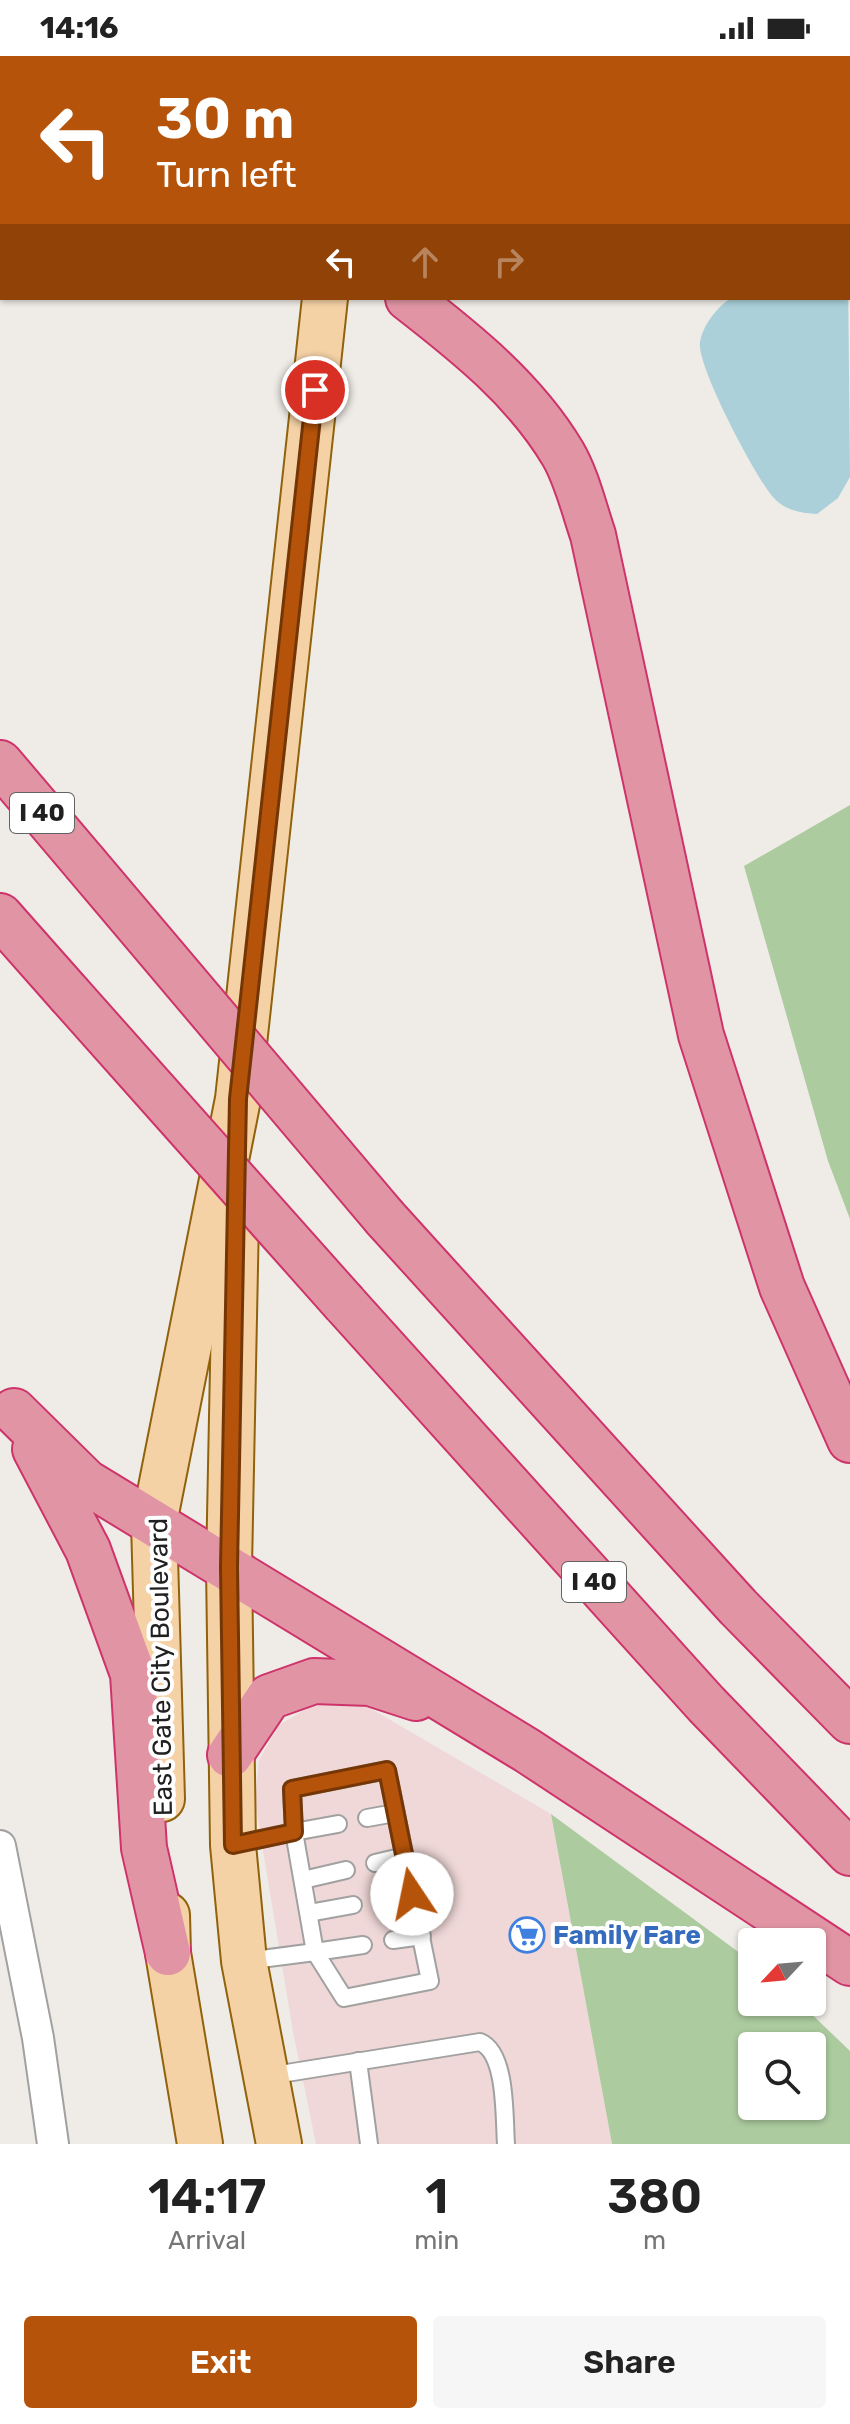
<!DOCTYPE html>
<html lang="en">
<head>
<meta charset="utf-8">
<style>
  body { margin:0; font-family:Rubik,sans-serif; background:#f6f6f6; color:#222; height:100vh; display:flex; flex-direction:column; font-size:30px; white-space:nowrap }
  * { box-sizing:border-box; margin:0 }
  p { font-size:26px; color:#767676 }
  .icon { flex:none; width:44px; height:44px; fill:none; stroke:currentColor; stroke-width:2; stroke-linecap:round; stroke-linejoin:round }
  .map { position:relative; height:2088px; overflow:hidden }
  .details { display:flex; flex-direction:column; background:#fff; flex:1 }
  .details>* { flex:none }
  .banner { position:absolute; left:0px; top:0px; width:850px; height:244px; box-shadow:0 2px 6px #0004; background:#b45309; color:#fff; overflow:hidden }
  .needle { width:52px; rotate:244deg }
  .buttons { position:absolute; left:738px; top:1872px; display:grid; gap:16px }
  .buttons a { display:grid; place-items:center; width:88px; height:88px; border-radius:8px; background:#fff; box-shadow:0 2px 6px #0004; font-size:40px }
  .pin { position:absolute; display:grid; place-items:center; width:68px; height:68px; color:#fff; margin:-34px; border:4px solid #fff; border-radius:50%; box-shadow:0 2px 8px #0007 }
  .me { position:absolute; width:88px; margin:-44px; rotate:349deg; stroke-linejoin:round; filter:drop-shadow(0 0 6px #0008) }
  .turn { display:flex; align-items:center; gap:28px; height:168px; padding:0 24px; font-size:36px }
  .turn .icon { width:104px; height:104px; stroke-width:2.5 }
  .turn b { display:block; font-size:56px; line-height:68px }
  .lanes { display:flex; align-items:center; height:76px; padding:0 24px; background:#0003; justify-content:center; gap:40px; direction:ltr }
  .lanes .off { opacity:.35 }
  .eta { display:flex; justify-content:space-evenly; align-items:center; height:136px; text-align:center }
  .eta b { font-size:48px; font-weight:600; line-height:56px }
  .action { display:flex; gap:16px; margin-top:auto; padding:16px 24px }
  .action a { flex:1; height:92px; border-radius:8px; background:#b45309; color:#fff; font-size:32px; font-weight:600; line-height:92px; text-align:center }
  .action a+a { background:#f6f6f6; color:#222 }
  .status { display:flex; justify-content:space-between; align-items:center; height:56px; padding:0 40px; background:#fff; direction:ltr }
  .status svg { height:22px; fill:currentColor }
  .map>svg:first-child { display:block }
</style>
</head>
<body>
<div class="status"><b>14:16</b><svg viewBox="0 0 49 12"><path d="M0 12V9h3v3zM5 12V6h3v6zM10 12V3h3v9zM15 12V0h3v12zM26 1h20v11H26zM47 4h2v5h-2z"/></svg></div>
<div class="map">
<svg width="850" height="2088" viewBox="0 0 850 2088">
  <rect width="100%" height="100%" fill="#efece7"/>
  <path fill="#efd8d7" d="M358 1645 551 1758 612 2088H316L293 1976 255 1746 259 1704 279 1669 311 1650Z"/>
  <g fill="#accb9f" fill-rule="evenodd">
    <path d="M850 749V1163L828 1105 744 810Z"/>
    <path d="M551 1758 752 1906V1946H799L850 1995V2088H612ZM812 1990V2050H752V1990Z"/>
  </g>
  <path fill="#abd0da" d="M848 215 850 421 838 442 817 458C800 457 784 454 773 441 756 422 696 309 700 286 703 269 717 251 731 242H848Z"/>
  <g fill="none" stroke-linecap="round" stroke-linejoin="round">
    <defs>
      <g id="lane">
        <path d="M367 1762 395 1757"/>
        <path d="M233 1789 294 1776 292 1733 387 1714 430 1925 344 1942 315 1896 363 1889"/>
        <path d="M375 1807 405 1800"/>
        <path d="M303 1824 346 1814"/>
        <path d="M385 1843 412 1838"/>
        <path d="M309 1857 353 1849"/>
        <path d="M393 1884 422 1880"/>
        <path d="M246 1905 315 1896 294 1776 338 1768"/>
        <path d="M358 2005 369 2088"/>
        <path d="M268 2020 480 1986C507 1997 504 2061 506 2088"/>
      </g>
      <path id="street" d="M0 1790 38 1982 53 2088"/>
      <path id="secondary" d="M345 2 346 0"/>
      <g id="primary">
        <path d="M236 1161 229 1511 233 1789 244 1905 279 2088"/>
        <path d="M162 1743 154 1467 238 1043 325 242"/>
        <path d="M167 1859 168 1897 200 2088"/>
      </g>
      <g id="highway">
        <path d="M0 46 2 47"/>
        <path d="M408 242C466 287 525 334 563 398 577 422 584 453 593 479L701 979 782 1231 850 1384"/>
        <path d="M0 707 84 806"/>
        <path d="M0 860 69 938"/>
        <path d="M385 1162 738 1551 850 1665"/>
        <path d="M345 1248 706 1648 850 1797"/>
        <path d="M14 1355 86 1426 528 1695 850 1907"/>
        <path d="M35 1393 88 1494 133 1618 144 1792 168 1897"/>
        <path d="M230 1699 269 1641 314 1625 370 1627 416 1642"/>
      </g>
    </defs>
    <use href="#lane" stroke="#a1a1a1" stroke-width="20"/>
    <use href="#street" stroke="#a1a1a1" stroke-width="34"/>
    <use href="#secondary" stroke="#67700d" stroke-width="48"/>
    <use href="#primary" stroke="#90620c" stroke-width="48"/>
    <use href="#highway" stroke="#ce336b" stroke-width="48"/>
    <use href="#lane" stroke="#fff" stroke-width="16"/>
    <use href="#street" stroke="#fff" stroke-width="30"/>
    <use href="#secondary" stroke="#f3f5bf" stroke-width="44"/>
    <use href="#primary" stroke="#f5d2a6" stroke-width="44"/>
    <use href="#highway" stroke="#e195a4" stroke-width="44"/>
    <defs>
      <g id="highway-bridge">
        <path d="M84 806 385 1162"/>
        <path d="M69 938 345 1248"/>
      </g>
    </defs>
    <use href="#highway-bridge" stroke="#ce336b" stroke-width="48" stroke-linecap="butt"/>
    <use href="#highway-bridge" stroke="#e195a4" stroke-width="44"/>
  </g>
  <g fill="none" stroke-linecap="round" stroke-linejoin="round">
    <defs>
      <path id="route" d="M315 334 238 1043 229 1511 233 1789 294 1776 292 1733 387 1714 412 1838"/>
    </defs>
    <use href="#route" stroke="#753606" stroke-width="20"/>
    <use href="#route" stroke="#b45309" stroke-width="14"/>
  </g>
  <defs>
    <symbol id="supermarket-ring" viewBox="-11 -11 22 22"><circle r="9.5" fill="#fff" stroke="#3f7fe0" stroke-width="1.5"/><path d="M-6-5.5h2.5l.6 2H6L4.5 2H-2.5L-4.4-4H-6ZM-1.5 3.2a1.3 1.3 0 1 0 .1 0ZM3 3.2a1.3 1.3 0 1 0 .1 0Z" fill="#3f7fe0"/></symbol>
  </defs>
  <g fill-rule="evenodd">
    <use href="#supermarket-ring" x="507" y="1859" width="40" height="40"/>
  </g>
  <g text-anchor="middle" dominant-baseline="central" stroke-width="8" stroke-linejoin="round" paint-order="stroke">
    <g fill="#fff" stroke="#636363" stroke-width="2">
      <rect x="10" y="737" width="64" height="40" rx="6"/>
      <rect x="562" y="1506" width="64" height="40" rx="6"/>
    </g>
    <g font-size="24" font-weight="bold" fill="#202020">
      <text x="42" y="757">I 40</text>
      <text x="594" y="1526">I 40</text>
    </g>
    <g font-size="26" fill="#202020" stroke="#fff">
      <text transform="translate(161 1611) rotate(-91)">East Gate City Boulevard</text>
    </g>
    <g font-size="26" font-weight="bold" fill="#366cbe" stroke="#fff" text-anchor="start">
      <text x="553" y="1879">Family Fare</text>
    </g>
  </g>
</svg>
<div class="buttons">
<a><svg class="needle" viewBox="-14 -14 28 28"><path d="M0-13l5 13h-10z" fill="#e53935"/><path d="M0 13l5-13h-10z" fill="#767676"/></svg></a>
<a><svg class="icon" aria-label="search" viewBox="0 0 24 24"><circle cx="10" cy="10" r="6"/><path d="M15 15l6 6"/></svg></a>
</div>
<div class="pin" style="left:315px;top:334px;background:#d93025"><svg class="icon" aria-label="arrive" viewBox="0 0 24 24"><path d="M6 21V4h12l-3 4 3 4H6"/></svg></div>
<svg class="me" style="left:412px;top:1838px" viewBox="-20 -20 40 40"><circle r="19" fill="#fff"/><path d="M0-13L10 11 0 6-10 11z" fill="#b45309"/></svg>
<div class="banner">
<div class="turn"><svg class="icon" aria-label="left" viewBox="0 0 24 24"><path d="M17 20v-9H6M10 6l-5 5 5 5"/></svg><div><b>30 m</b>Turn left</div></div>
<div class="lanes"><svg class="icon" aria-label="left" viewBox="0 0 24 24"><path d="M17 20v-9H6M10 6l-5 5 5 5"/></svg><svg class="icon off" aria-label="ahead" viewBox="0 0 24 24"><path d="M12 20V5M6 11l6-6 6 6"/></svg><svg class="icon off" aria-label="right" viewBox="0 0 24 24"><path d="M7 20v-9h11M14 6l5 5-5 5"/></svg></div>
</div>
</div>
<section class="details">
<div class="eta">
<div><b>14:17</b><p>Arrival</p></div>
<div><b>1</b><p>min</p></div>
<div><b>380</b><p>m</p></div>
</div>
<div class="action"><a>Exit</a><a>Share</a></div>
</section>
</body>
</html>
